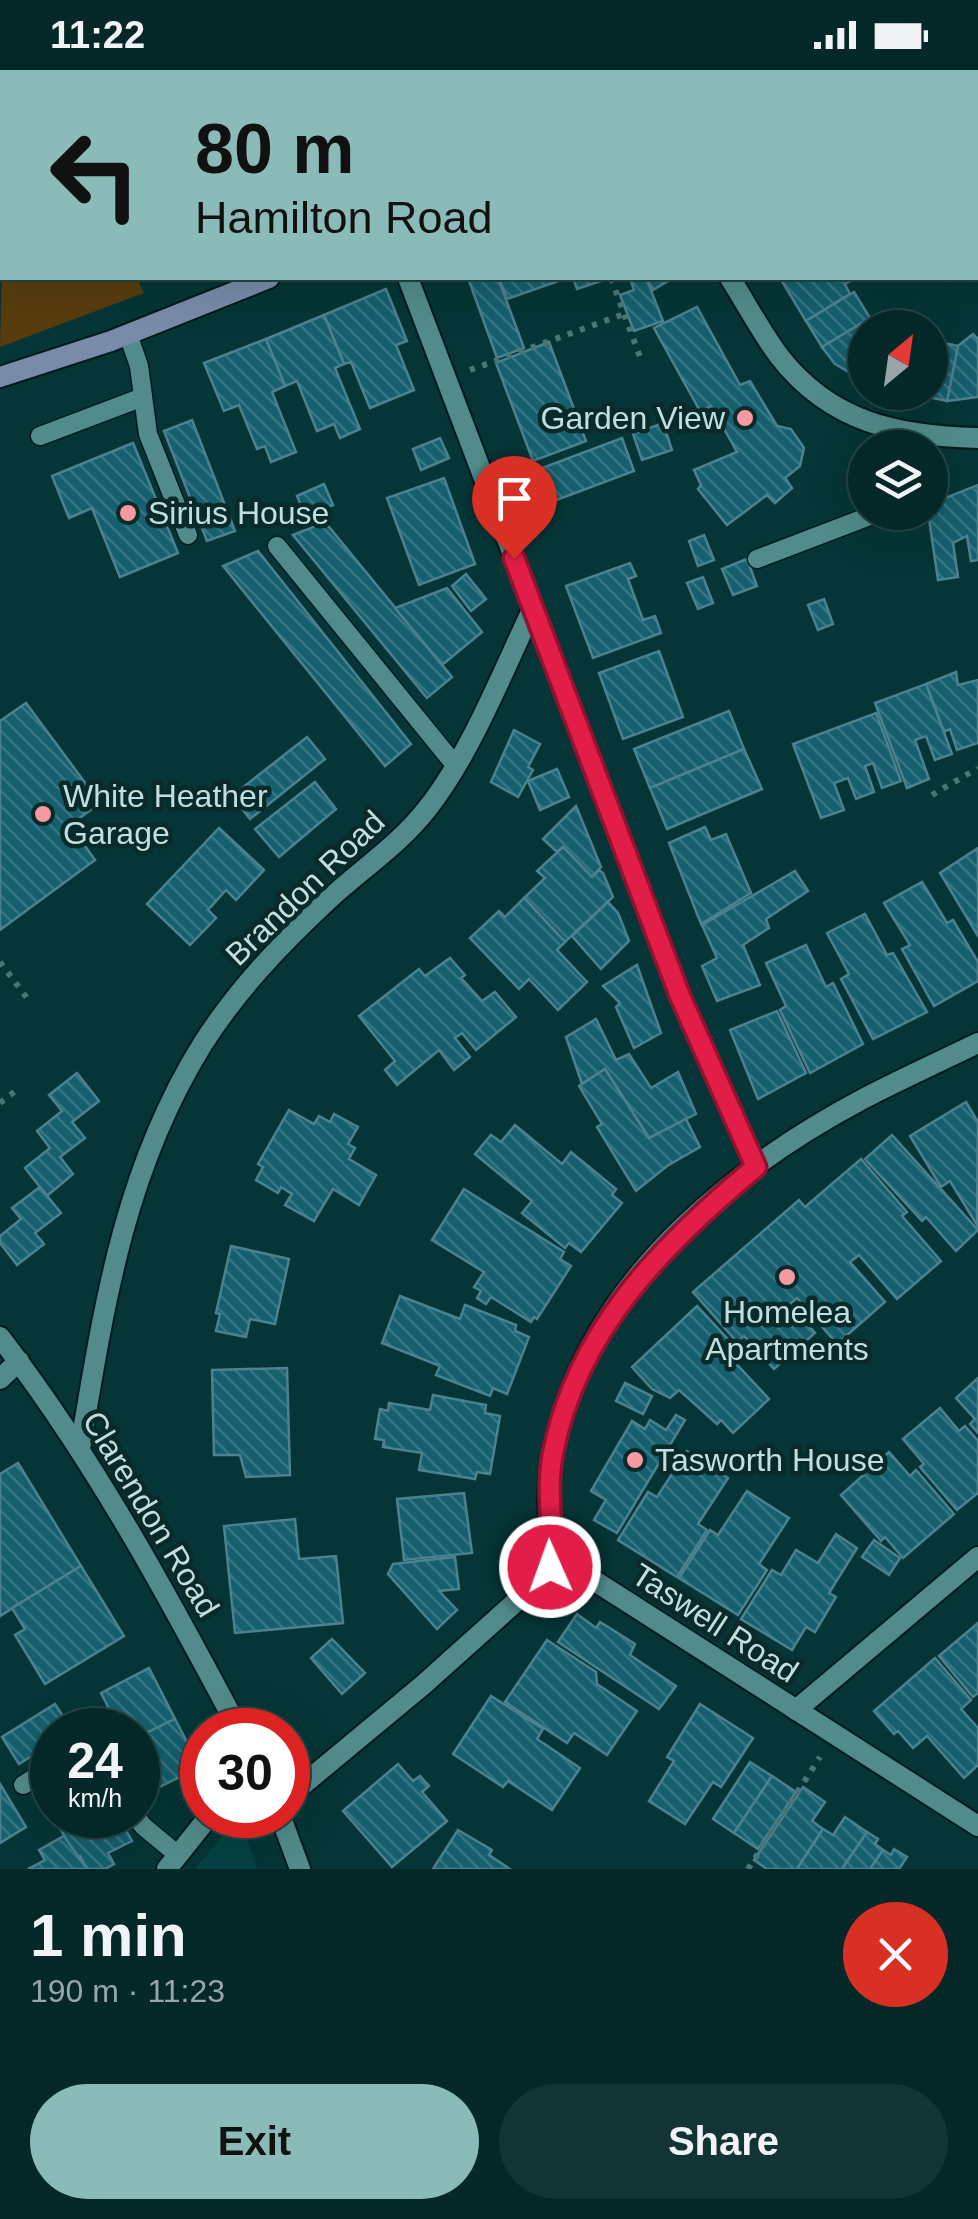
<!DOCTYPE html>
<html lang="en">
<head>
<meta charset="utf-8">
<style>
  body { margin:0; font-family:Arial,sans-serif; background:#123434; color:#f1f3f6; height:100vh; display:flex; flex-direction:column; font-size:38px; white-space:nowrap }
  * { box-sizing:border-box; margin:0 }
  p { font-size:32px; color:#97a6a8 }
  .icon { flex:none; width:55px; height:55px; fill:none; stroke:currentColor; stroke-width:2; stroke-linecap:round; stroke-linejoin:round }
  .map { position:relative; height:1799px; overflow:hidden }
  .panel { display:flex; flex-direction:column; background:#042828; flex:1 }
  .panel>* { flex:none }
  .top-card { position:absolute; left:0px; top:0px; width:980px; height:210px; box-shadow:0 10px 40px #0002,0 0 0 2px #254445; background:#8bbbb9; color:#111; overflow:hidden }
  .needle { width:65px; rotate:29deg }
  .tools { position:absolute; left:848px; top:240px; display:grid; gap:20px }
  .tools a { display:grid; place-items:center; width:100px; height:100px; border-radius:50%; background:#042828; box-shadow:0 10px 40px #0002,0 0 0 2px #254445; font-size:50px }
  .speed { position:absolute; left:30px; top:1638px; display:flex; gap:20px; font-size:50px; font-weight:700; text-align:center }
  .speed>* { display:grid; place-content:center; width:130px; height:130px; border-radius:50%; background:#042828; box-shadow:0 10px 40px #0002,0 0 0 2px #254445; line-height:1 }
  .speed small { font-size:25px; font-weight:400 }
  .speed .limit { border:15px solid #d22; background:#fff; color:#111 }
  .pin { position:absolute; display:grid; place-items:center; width:85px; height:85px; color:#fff; margin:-102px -42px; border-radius:50% 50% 50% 0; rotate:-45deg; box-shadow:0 0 10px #0007 }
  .pin .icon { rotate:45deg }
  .me { position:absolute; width:110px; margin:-55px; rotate:358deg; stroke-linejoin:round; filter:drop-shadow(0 0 8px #0008) }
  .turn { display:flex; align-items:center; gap:35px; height:210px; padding:0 30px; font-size:45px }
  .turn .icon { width:130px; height:130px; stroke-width:2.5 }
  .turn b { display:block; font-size:70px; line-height:85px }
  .round { display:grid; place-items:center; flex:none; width:105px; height:105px; border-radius:52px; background:#123434 }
  .head { display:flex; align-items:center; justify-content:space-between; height:170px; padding:0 30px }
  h1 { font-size:60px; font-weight:700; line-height:75px }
  .cta { display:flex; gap:20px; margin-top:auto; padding:20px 30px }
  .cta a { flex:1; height:115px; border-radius:60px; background:#8bbbb9; color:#111; font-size:40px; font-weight:700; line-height:115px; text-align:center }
  .cta a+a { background:#123434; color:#f1f3f6 }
  .status { display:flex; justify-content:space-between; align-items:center; height:70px; padding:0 50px; background:#042828; direction:ltr }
  .status svg { height:28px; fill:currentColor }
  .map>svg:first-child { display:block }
</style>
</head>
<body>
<div class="status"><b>11:22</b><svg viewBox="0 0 49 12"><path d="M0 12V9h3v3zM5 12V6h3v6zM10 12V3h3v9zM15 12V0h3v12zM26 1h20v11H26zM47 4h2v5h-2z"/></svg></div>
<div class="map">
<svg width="978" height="1799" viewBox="0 0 978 1799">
  <defs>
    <pattern id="building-back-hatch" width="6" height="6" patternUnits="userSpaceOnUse" patternTransform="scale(2.5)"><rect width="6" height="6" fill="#155f6e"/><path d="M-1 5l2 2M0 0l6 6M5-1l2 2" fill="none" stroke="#357682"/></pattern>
  </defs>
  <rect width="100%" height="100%" fill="#053536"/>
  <path fill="#054243" d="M232 1762 247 1769 257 1799H195L222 1767Z"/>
  <path fill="#583c0e" d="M2 197V208H137L144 223 0 277Z"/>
  <g fill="url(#building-back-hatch)" stroke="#4c818f" stroke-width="2.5">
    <path d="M76 0H140L75 2Z"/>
    <path d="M612 0H691L687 2Z"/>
    <path d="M468 208H498L524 278 497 288Z"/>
    <path d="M499 208H567L507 229Z"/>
    <path d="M573 208H610L577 219Z"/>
    <path d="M630 208H646L663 251 634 261 620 225 634 220Z"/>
    <path d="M646 208H673L653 220Z"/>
    <path d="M780 208H856L845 214 850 224 806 251Z"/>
    <path d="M386 219 407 271 396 275 414 320 370 338 351 292 344 294 324 245Z"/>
    <path d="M854 222 870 248 822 277 806 251Z"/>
    <path d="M697 237 740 315 750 311 777 356 791 359 804 378 800 396 785 408 792 418 775 433 767 425 727 455 698 419 701 415 694 400 737 382 711 336 700 341 654 258Z"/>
    <path d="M324 245 344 294 335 298 360 359 340 368 334 354 317 361 297 311 285 316 266 269Z"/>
    <path d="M870 248 876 258H865L859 308 835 294 822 277Z"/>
    <path d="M973 264 978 269V327L947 331 958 276Z"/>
    <path d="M266 269 285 316 272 322 296 382 271 392 265 376 257 379 239 335 224 341 204 293Z"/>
    <path d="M930 270 958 276 947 331 905 322H930Z"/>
    <path d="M549 272 586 371 533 391 496 293Z"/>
    <path d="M192 350 235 461 207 471 164 361Z"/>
    <path d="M663 353 672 380 642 390 633 364Z"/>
    <path d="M440 368 449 388 421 400 413 379Z"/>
    <path d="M622 368 634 401 538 437 526 404Z"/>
    <path d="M133 373 178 483 120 507 92 438 69 448 52 406Z"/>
    <path d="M444 408 475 494 419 515 387 428Z"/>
    <path d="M324 414 333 435 306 447 297 426Z"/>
    <path d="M978 415V490L971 491 967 466 953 473 958 507 938 510 928 442 930 434Z"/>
    <path d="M325 452 452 607 427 628 293 465Z"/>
    <path d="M704 465 714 490 698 496 689 471Z"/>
    <path d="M258 481 411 674 385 696 223 496Z"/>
    <path d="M747 489 757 516 733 525 722 499Z"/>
    <path d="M630 493 636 506 628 509 643 550 655 546 661 563 593 588 566 516Z"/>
    <path d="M466 504 486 529 471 541 452 516Z"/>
    <path d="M703 507 713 533 698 539 687 513Z"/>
    <path d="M447 518 482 562 442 595 395 538Z"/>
    <path d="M824 529 833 554 818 560 808 535Z"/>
    <path d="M659 581 683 647 623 669 599 603Z"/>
    <path d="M956 602 958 615 978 610V673L957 680 950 659 944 662 926 614Z"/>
    <path d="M926 614 952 684 935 690 926 666 915 670 929 709 907 718 875 633Z"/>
    <path d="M26 633 100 733 70 755 95 790 0 860V651Z"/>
    <path d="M729 641 744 679 650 718 634 679Z"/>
    <path d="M876 643 901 711 882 718 873 693 865 696 874 722 856 729 848 708 834 713 844 740 821 748 793 674Z"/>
    <path d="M514 660 540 674 528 697 533 700 518 727 491 712Z"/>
    <path d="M307 667 325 689 250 749 232 726Z"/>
    <path d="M744 679 762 719 667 759 650 718Z"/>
    <path d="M557 699 569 727 540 740 528 711Z"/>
    <path d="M315 712 336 739 279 787 255 759Z"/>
    <path d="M576 736 601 797 592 807 563 777 557 782 543 769Z"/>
    <path d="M705 757 711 770 726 764 751 823 701 854 669 773Z"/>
    <path d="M219 758 264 800 236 830 226 820 208 840 216 848 190 875 147 834Z"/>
    <path d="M563 777 592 807 599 800 603 803 613 827 565 872 524 828 545 808 537 801Z"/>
    <path d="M978 778V866L940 803Z"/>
    <path d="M795 801 808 821 766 849 769 858 743 875 760 915 717 931 702 896 717 888 702 855Z"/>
    <path d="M922 812 947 853 953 850 978 892V911L934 936 902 879 910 875 884 833Z"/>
    <path d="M524 828 565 872 557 880 587 912 558 940 529 909 519 919 470 868 499 841 505 847Z"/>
    <path d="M608 832 618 843 629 871 601 899 572 866Z"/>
    <path d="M865 844 887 885 893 883 927 942 873 969 841 909 849 904 827 863Z"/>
    <path d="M806 875 826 917 833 913 863 974 810 1003 780 940 786 936 766 893Z"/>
    <path d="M450 888 465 905 461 908 482 931 495 922 516 947 476 980 462 963 455 968 470 987 454 1000 439 980 397 1015 385 1000 395 991 359 946 419 899 425 906Z"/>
    <path d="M637 895 661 963 634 978 616 937 620 933 603 916Z"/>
    <path d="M777 941 806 1003 758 1029 730 960Z"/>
    <path d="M596 949 616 990 629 984 651 1018 678 1002 696 1044 649 1068 605 999 582 1014 566 967Z"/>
    <path d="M605 999 649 1068 686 1049 700 1077 667 1096 636 1121 597 1057 602 1054 579 1016Z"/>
    <path d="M77 1003 99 1031 72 1052 85 1068 60 1087 73 1104 47 1126 25 1098 50 1078 37 1061 62 1041 49 1025Z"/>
    <path d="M966 1032 978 1052 977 1155 950 1111 941 1117 910 1066Z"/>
    <path d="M289 1040 314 1054 319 1046 330 1052 334 1044 358 1057 348 1074 355 1078 349 1089 376 1105 359 1135 333 1119 314 1151 285 1135 292 1124 281 1117 278 1123 256 1110 263 1097 258 1094Z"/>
    <path d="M515 1055 562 1094 571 1082 616 1119 612 1125 622 1133 581 1182 569 1173 565 1178 522 1143 532 1131 475 1084 491 1065 501 1072Z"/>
    <path d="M892 1065 978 1160 956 1181 926 1147 922 1151 865 1089Z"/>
    <path d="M861 1089 907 1142 902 1146 941 1191 897 1229 859 1185 850 1192 885 1232 837 1274 797 1228 790 1234 815 1263 774 1299 744 1266 737 1272 693 1222 799 1130 805 1137Z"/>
    <path d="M40 1117 61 1143 35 1163 44 1174 17 1195 0 1173V1166L21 1149 12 1138Z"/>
    <path d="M464 1119 564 1182 560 1189 571 1196 537 1249 534 1247 531 1252 491 1227 486 1234 477 1228 481 1221 474 1217 484 1202 432 1170Z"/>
    <path d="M231 1176 289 1189 275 1254 250 1249 246 1267 216 1261 220 1244 216 1243Z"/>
    <path d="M400 1226 460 1249 465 1235 516 1255 515 1261 529 1267 507 1324 493 1318 490 1326 436 1305 440 1296 382 1273Z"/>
    <path d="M697 1236 738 1280 730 1287 769 1329 733 1363 721 1350 717 1354 679 1320 670 1328 652 1319 632 1297Z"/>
    <path d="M287 1298 290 1405 246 1407 240 1385H214L212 1300Z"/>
    <path d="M978 1308V1363L970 1354 975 1349 956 1328Z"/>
    <path d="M625 1313 652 1326 643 1344 616 1331Z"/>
    <path d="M433 1325 486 1335 485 1343 500 1346 490 1404 477 1402 475 1409 419 1400 422 1383 383 1377 384 1370 375 1369 380 1339 388 1341 389 1333 430 1340Z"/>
    <path d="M940 1338 959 1361 965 1356 978 1371V1423L957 1440 920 1397 924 1394 903 1369Z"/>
    <path d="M676 1345 685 1350 617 1463 594 1450 606 1430 591 1421 632 1351 645 1359 650 1350 666 1360Z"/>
    <path d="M687 1381 728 1408 698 1454 707 1460 677 1507 618 1470 648 1422 657 1427Z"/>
    <path d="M889 1382 910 1406 916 1400 954 1444 903 1488 885 1467 881 1471 841 1425Z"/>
    <path d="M18 1393 81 1496 0 1546V1404Z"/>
    <path d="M747 1421 789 1448 759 1494 767 1500 738 1545 679 1508 710 1460 718 1465Z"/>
    <path d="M464 1423 472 1483 404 1490 397 1429Z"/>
    <path d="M295 1449 299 1489 336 1486 343 1553 235 1563 224 1456Z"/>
    <path d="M836 1464 857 1478 829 1523 836 1527 815 1562 806 1557 792 1580 741 1549 772 1500 781 1505 796 1480 818 1493Z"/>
    <path d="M874 1470 900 1488 889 1505 862 1487Z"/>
    <path d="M455 1487 459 1519 439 1521 457 1540 437 1559 388 1504 393 1494Z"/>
    <path d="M81 1496 124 1566 45 1614 15 1565 25 1559 12 1538Z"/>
    <path d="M577 1544 596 1558 600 1552 635 1574 630 1585 676 1616 659 1639 558 1572Z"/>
    <path d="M978 1553V1623L973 1627 939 1586Z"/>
    <path d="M332 1569 365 1603 342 1624 311 1588Z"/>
    <path d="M547 1570 596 1602 597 1614 637 1641 607 1685 574 1663 567 1673 505 1632Z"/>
    <path d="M935 1588 971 1630 961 1639 978 1658V1695L964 1708 927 1666 913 1678 898 1661 894 1664 874 1641Z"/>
    <path d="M149 1598 175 1649 138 1667V1660H120L101 1623Z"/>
    <path d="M491 1626 543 1659 537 1669 580 1698 552 1740 508 1711 503 1717 453 1684Z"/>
    <path d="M55 1634 72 1660H52V1673L19 1694 2 1667Z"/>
    <path d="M700 1634 753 1668 721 1717 713 1712 685 1754 649 1731 674 1691 667 1687Z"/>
    <path d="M175 1649 200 1697 151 1721 138 1694V1667Z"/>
    <path d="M750 1692 772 1706 734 1763 713 1749Z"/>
    <path d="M398 1694 413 1711 420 1706 429 1716 422 1722 447 1751 392 1797 343 1741Z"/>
    <path d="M772 1706 796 1722 758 1779 734 1763Z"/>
    <path d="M0 1714 26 1757 0 1773Z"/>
    <path d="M803 1717 825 1732 812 1751 823 1759 797 1799H767L754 1790Z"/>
    <path d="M80 1745H117L132 1771 108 1783 114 1794 105 1799H87L80 1786 76 1788 59 1756Z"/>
    <path d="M845 1747 867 1762 842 1799H797L823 1759 833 1765Z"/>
    <path d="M458 1760 492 1780 489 1785 510 1799H433Z"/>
    <path d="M867 1762 878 1769 875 1774 883 1780 870 1799H842Z"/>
    <path d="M64 1766 87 1799H28L45 1790 39 1780Z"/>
    <path d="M894 1779 907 1787 899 1799H870L883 1780 891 1785Z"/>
  </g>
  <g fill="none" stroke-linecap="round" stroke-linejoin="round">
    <defs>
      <g id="service">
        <path d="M128 264 139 296 148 364 188 465"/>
        <path d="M40 366 143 327"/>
        <path d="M277 476 455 695"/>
        <path d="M757 489 880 442"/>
        <path d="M23 1715 52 1697"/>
        <path d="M135 1745 143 1756 178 1785"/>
      </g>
      <g id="minor">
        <path d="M560 0 561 2"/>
        <path d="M37 2 38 0"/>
        <path d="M0 93 2 87"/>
        <path d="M408 208 680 925 755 1097"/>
        <path d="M730 208C746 233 761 262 779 286 831 353 898 366 978 368"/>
        <path d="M0 1309 19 1291"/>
        <path d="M80 1379C104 1236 124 1101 202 975 236 921 280 875 326 832 360 800 398 776 427 739 470 685 503 601 533 538"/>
        <path d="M551 1483 978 1756"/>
        <path d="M796 1640 978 1487"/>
        <path d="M288 1727 423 1615 548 1503C555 1481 548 1456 548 1434 547 1402 555 1367 565 1337 608 1200 739 1095 861 1030 899 1010 939 992 978 973"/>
        <path d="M167 1799 210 1745"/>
      </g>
      <g id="tertiary">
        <path d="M0 1267C94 1389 167 1524 239 1660"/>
        <path d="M280 1745 300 1799"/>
      </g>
      <g id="secondary">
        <path d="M757 2 762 0"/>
        <path d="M0 307 111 271 269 208"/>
      </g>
    </defs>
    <use href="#service" stroke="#001b1b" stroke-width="21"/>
    <use href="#minor" stroke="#001b1b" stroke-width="24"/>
    <use href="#tertiary" stroke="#001b1b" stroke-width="24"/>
    <use href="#secondary" stroke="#001b1b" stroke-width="24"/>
    <g stroke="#4c7575" stroke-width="6" stroke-dasharray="5 8" stroke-linecap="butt">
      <path d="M611 208 640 287"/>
      <path d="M470 300 624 244"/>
      <path d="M932 725 978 698"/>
      <path d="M0 892 30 932"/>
      <path d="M0 1033 18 1019"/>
      <path d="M748 1799 820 1687"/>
    </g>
    <use href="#service" stroke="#528b8b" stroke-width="18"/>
    <use href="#minor" stroke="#528b8b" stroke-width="20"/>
    <use href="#tertiary" stroke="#528b8b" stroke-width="20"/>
    <use href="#secondary" stroke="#788ba8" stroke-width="20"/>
  </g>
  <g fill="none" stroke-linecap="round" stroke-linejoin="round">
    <defs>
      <path id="route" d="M514 488 680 926 756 1097C663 1174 577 1260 553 1383 545 1421 555 1459 550 1497"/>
    </defs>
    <use href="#route" stroke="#92132f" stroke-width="25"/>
    <use href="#route" stroke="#e11d48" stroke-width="18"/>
  </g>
  <g fill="#f49aa0" stroke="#0a2a2a" stroke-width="4">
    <circle cx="745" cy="348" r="10"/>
    <circle cx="128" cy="443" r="10"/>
    <circle cx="43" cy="744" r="10"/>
    <circle cx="787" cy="1207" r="10"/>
    <circle cx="635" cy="1390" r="10"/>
  </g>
  <g text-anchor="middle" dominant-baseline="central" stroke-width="9" stroke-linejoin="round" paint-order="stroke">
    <g font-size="32" fill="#c2dfdf" stroke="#0a2a2a" text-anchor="start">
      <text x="725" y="348" text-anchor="end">Garden View</text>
      <text x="148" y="443">Sirius House</text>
      <text x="63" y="726">White Heather<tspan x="63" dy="37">Garage</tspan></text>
      <text x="787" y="1242" text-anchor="middle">Homelea<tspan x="787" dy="37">Apartments</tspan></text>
      <text x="655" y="1390">Tasworth House</text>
    </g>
    <g font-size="32" fill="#c2dfdf" stroke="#0a2a2a">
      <text transform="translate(305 818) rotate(-44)">Brandon Road</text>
      <text transform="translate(151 1444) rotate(59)">Clarendon Road</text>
      <text transform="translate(715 1553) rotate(33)">Taswell Road</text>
    </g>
  </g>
</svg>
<div class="tools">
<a><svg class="needle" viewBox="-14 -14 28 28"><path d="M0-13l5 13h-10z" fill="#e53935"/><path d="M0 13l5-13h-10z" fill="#97a6a8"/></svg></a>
<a><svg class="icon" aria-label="layers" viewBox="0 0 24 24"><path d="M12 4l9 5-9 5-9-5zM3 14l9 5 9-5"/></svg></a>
</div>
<div class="speed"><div>24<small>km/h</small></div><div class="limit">30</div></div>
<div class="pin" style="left:514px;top:488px;background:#d93025"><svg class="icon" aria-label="arrive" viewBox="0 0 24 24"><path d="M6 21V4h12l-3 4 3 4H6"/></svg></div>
<svg class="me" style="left:550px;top:1497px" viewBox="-20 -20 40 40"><circle r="17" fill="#e11d48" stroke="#fff" stroke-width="3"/><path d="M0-11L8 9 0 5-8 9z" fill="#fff"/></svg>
<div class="top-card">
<div class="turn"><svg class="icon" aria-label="left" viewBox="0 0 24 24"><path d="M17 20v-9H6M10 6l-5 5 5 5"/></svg><div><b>80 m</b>Hamilton Road</div></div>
</div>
</div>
<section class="panel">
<div class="head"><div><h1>1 min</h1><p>190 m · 11:23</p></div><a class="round" style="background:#d93025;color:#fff"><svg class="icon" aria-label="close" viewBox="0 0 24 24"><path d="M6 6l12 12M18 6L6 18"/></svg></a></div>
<div class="cta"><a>Exit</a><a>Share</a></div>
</section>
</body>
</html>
